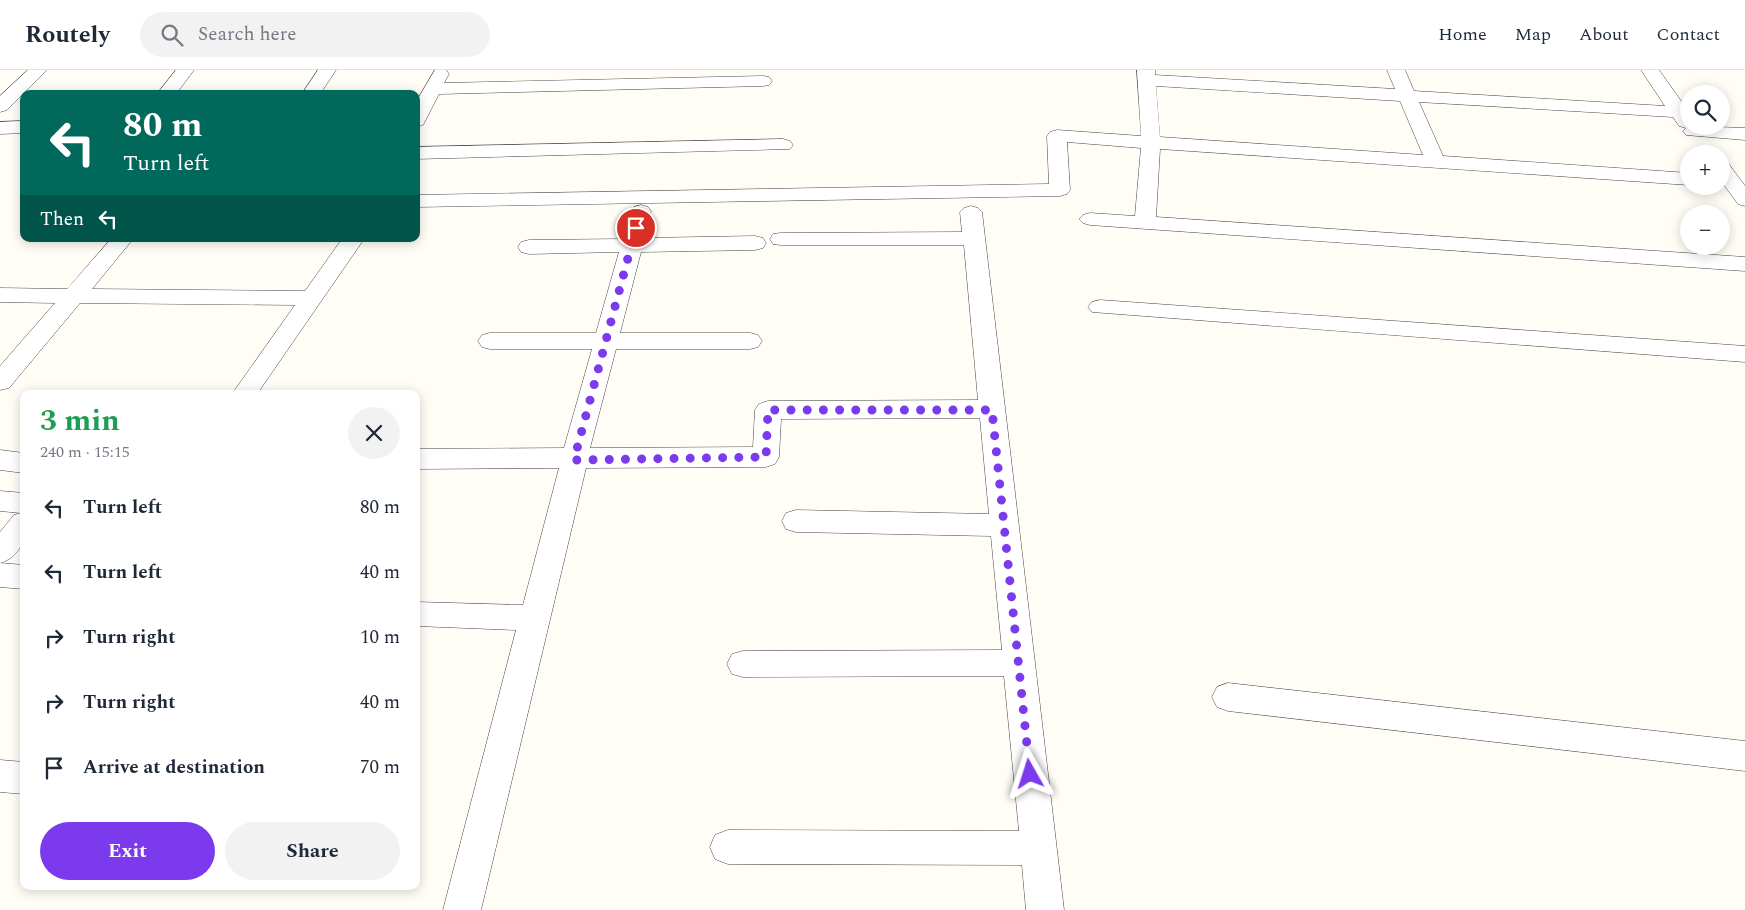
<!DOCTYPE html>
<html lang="en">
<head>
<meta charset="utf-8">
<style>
  body { margin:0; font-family:Spectral,serif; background:#f2f2f3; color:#1f2937; height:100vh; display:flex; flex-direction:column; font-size:19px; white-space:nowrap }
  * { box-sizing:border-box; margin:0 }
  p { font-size:16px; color:#747a83 }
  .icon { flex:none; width:28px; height:28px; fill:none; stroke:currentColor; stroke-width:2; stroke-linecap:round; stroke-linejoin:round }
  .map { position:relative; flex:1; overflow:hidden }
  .side { position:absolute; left:20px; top:320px; width:400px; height:500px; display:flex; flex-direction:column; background:#fff; border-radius:10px; box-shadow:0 2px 12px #0003 }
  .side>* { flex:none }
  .hud { position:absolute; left:20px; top:20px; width:400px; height:152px; border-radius:10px; box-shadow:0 2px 12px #0003; background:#00695c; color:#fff; overflow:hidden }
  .controls { position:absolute; left:1680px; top:15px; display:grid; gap:10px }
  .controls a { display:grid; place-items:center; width:50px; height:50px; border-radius:50%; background:#fff; box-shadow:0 2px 12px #0003; font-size:25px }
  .pin { position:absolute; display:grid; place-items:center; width:42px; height:42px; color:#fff; margin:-21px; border:2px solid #fff; border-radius:50%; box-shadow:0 1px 5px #0007 }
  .me { position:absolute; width:55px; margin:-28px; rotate:354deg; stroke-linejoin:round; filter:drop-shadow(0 0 4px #0008) }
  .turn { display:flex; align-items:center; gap:18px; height:105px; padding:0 20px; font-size:22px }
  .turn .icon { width:65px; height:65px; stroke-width:2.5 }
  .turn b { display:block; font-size:35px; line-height:42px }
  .then { display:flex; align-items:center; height:48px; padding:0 20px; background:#0003; gap:10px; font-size:19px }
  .round { display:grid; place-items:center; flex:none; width:52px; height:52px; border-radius:26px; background:#f2f2f3 }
  .overview { display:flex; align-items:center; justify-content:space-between; height:85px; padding:0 20px }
  h1 { font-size:30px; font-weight:700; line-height:38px; color:#1e9e55 }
  .primary-button { display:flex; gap:10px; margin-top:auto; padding:10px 20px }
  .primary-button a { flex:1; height:58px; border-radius:30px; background:#7c3aed; color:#fff; font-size:20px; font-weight:700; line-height:58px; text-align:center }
  .primary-button a+a { background:#f2f2f3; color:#1f2937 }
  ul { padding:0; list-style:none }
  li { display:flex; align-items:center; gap:15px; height:65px; padding:0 20px }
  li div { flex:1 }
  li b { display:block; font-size:19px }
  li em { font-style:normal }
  header { display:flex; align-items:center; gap:30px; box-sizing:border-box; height:70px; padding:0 25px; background:#fff; border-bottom:1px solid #e0e1e3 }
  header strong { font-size:24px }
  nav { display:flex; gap:28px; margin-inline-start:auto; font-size:18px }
  .search { width:350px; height:45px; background:#f2f2f3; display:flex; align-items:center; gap:12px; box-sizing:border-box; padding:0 18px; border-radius:28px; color:#747a83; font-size:19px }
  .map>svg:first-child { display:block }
</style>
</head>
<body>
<header>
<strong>Routely</strong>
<div class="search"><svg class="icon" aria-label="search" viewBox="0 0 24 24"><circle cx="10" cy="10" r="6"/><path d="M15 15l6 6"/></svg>Search here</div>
<nav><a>Home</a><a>Map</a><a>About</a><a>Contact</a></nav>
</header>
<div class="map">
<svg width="1745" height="840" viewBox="0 0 1745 840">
  <rect width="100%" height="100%" fill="#fffdf5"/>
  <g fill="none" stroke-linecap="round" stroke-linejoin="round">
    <defs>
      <g id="minor">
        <path d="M28 0H47L7 40 0 42V26Z"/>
        <path d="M176 0H194L176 24H157Z"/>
        <path d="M318 0H336L320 24H302Z"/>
        <path d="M435 0H446L449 4 444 13 763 6 769 7 772 11 769 15 763 16 439 24 423 55 416 57V32Z"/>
        <path d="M1137 0H1155V5L1395 19 1387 0H1405L1414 21 1665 36 1641 0H1659L1689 42V56L1745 58V70L1686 65 1683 61 1686 58 1679 56 1673 47 1419 32 1443 86 1689 103V115L1160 79 1156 147 1745 187V201L1090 155 1083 153 1079 149 1083 145 1090 143 1135 146 1141 78 1067 72 1070 120 1067 124 1060 126 416 137V125L1049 114 1047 66 1050 62 1057 60 1141 66ZM1156 16 1400 31 1423 85 1160 67Z"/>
        <path d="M24 51V63L0 64V52Z"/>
        <path d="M783 69 790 71 793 75 790 79 416 89V77Z"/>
        <path d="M1721 91 1728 93 1745 116V136L1738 134 1721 111Z"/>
        <path d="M641 135 648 137 651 141 644 168 755 166 763 168 766 173 763 178 755 180 641 182 620 263H750L758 265 762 271 758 277 750 279H616L590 378 753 377 755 340 759 334 768 331 978 330 964 175H781L773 174 770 169 773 164 781 163 962 162 960 142 964 138 971 136 978 138 982 142 1064 840H1026L1022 795 728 794 715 789 710 777 715 765 728 760 1019 761 1004 606 743 607 732 604 727 594 732 584 743 581 1002 580 991 466 796 462 786 459 782 451 786 443 796 440 989 444 980 348 781 349 779 387 775 394 766 397 586 398 481 840H443L516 560 416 556V532L523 535 559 398 416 399V379L564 378 592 279H490L482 277 478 271 482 265 490 263H596L619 182 529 184 521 182 518 177 521 172 529 170 623 169 634 137Z"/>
        <path d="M111 169H133L92 219 305 221 342 169H364L257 324H232L295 235 80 233 9 318 0 320V296L55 233 0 232V218L67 219Z"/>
        <path d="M1100 230 1745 276V292L1092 242 1088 237 1092 232Z"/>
        <path d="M0 380 24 383V403L0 400Z"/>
        <path d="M0 421 24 423C24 450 32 483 0 493L24 495V519L0 517V462L14 445 21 443 0 441Z"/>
        <path d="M1228 613 1745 671V701L1228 641 1217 637 1212 627 1217 617Z"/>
        <path d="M0 690 24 692V724L0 722Z"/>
      </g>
    </defs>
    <use href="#minor" stroke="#444" stroke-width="1"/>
    <use href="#minor" fill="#fff" fill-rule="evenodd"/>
  </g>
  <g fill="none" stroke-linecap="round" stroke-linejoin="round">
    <path stroke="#7c3aed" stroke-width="9" stroke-dasharray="0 16.2" d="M636 158 574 390 766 387 768 340H992L1030 704"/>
  </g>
</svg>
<div class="controls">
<a><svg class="icon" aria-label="search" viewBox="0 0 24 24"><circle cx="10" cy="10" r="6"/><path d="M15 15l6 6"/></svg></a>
<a>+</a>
<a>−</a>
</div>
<div class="pin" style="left:636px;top:158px;background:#d93025"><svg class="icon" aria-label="arrive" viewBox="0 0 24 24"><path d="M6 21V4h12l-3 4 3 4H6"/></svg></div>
<svg class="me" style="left:1030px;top:704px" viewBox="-20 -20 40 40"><path d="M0-17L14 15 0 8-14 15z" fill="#7c3aed" stroke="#fff" stroke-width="4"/></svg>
<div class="hud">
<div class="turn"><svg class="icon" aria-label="left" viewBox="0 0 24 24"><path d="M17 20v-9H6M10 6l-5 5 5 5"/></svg><div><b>80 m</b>Turn left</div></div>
<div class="then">Then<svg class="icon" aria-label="left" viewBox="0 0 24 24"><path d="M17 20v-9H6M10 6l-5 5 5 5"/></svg></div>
</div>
<section class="side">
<div class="overview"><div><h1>3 min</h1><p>240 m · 15:15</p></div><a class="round"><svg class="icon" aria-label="close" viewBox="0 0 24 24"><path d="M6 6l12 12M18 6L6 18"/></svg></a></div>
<ul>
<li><svg class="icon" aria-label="left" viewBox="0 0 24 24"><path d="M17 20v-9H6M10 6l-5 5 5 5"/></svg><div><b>Turn left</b></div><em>80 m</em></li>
<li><svg class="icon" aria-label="left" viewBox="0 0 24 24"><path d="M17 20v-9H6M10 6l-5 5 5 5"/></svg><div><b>Turn left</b></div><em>40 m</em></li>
<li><svg class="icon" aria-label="right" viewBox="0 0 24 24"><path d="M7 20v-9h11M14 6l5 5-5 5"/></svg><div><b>Turn right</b></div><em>10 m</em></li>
<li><svg class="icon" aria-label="right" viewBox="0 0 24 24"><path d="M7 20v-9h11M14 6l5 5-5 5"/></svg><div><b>Turn right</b></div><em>40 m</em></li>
<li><svg class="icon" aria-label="arrive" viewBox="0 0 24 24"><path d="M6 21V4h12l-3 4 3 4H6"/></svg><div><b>Arrive at destination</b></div><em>70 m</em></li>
</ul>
<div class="primary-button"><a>Exit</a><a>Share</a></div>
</section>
</div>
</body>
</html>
